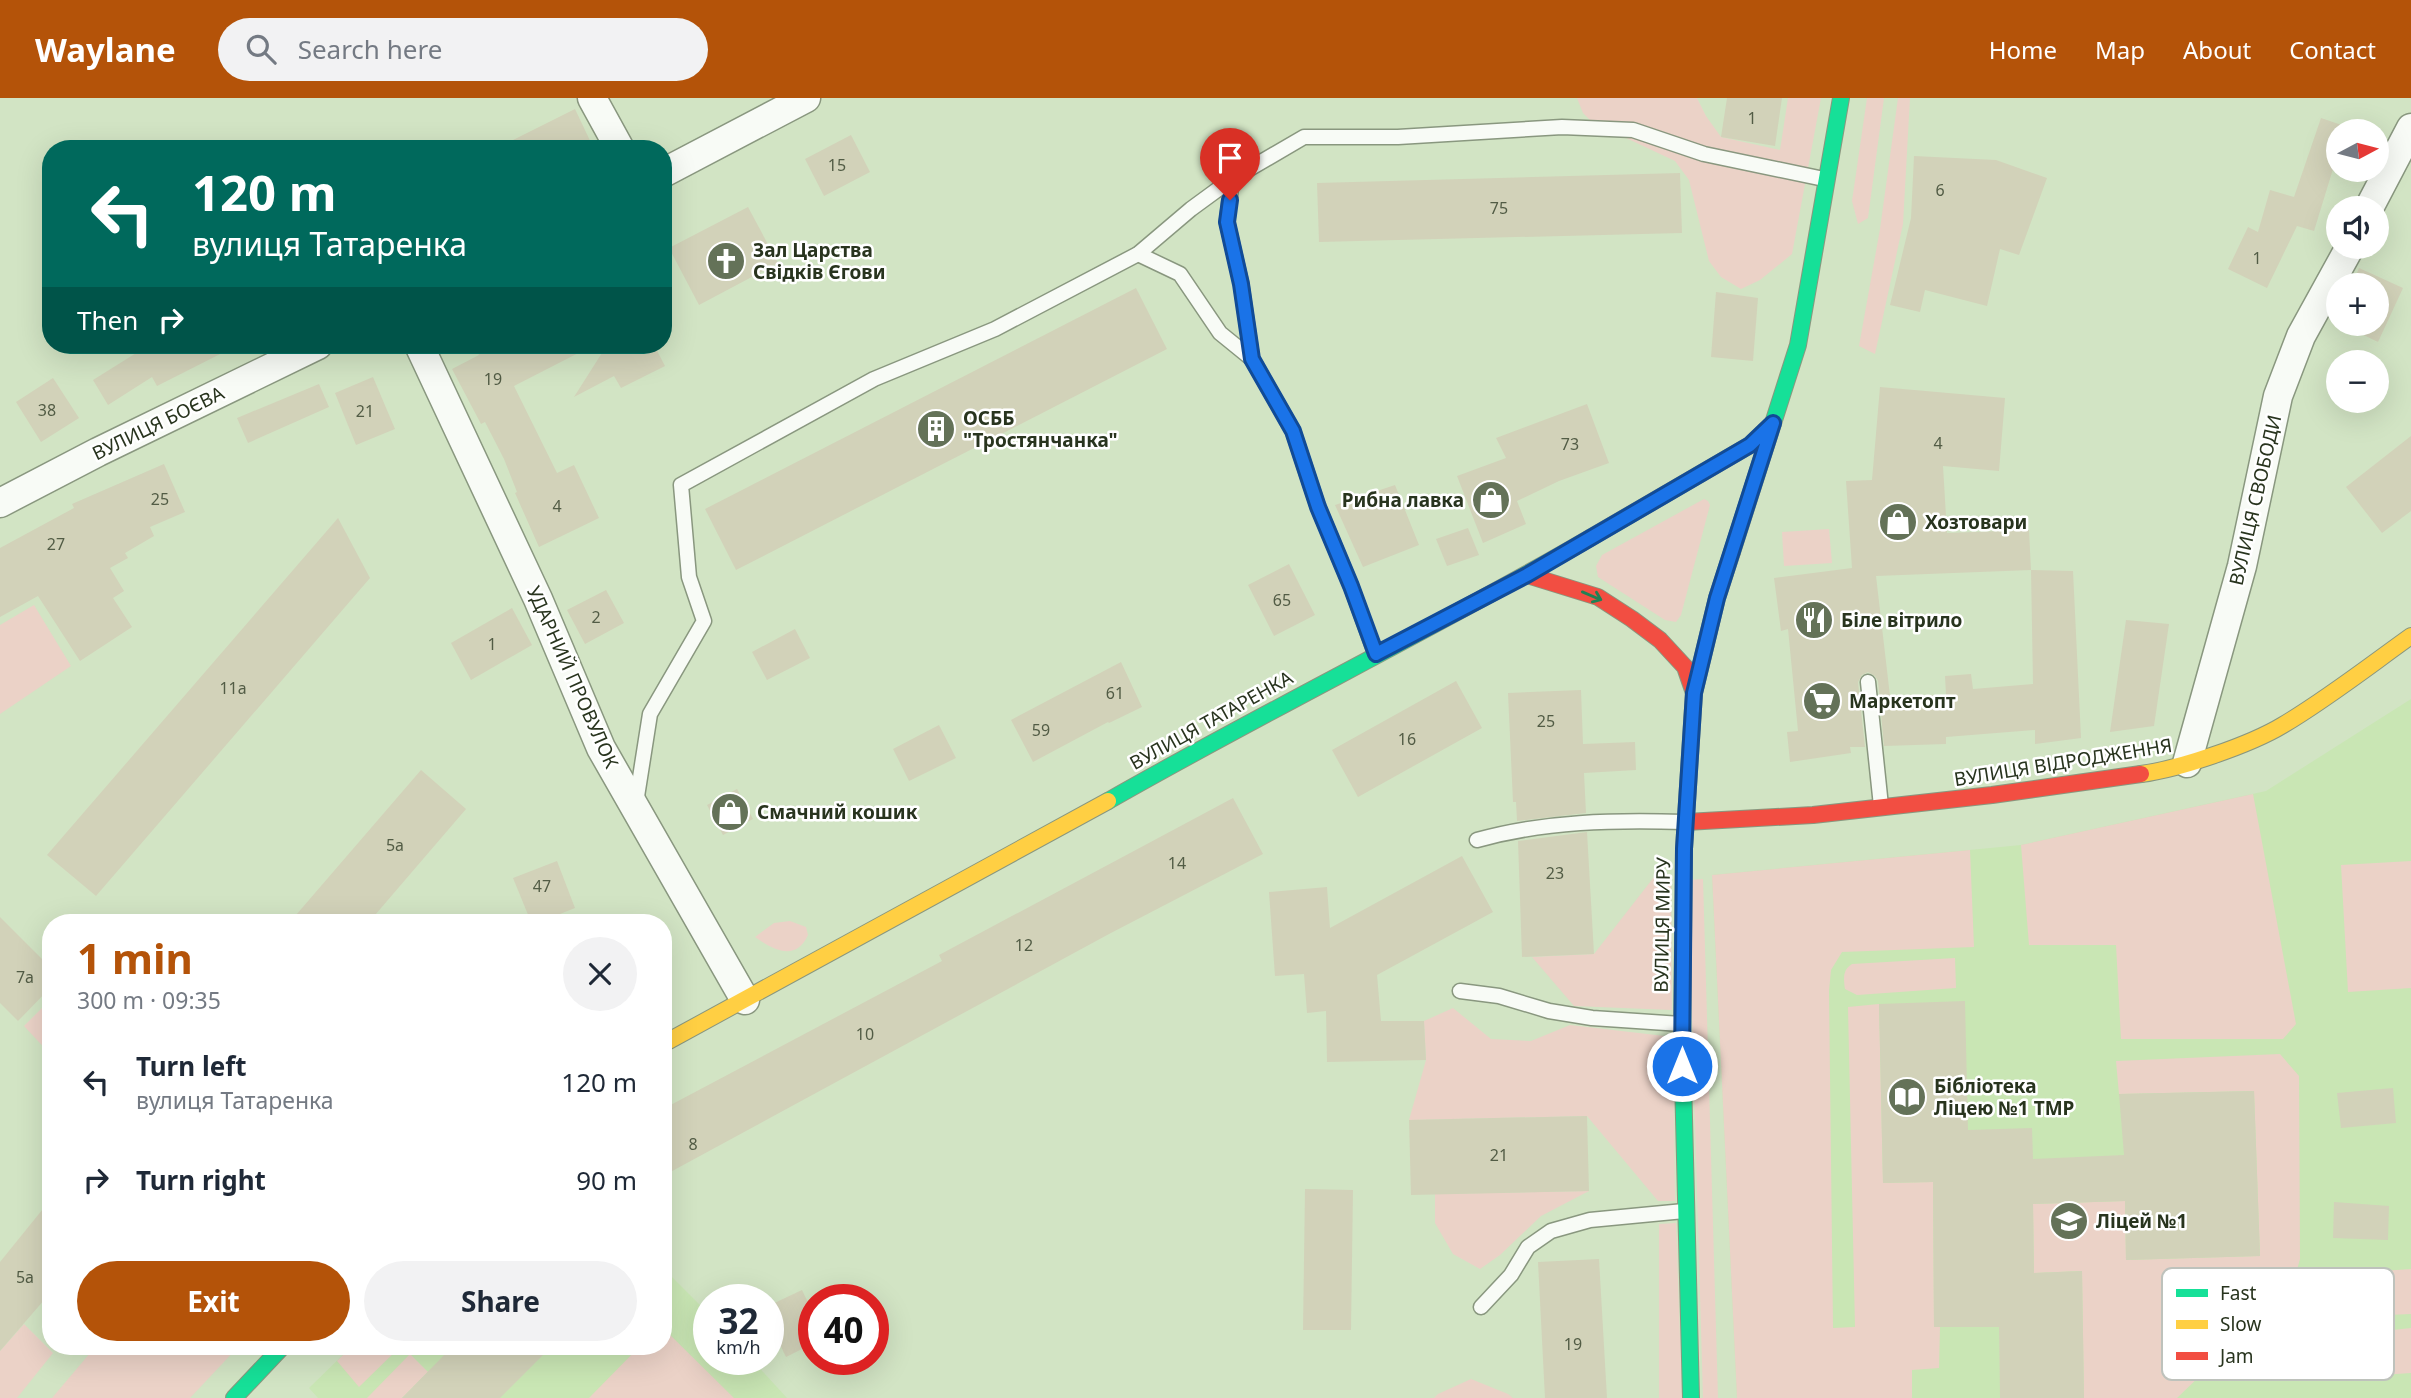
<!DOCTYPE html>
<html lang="en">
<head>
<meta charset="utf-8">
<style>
  body { margin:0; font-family:"Noto Sans",sans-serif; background:#f2f2f3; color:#1f2937; height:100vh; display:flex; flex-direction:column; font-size:26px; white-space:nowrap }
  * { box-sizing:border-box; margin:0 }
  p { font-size:23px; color:#747a83 }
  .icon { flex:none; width:38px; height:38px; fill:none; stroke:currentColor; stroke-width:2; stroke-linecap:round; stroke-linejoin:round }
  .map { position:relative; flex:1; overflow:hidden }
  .sheet { position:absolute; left:42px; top:816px; width:630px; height:441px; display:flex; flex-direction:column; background:#fff; border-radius:28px; box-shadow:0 7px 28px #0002 }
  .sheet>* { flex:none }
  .hud { position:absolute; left:42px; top:42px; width:630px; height:214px; border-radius:28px; box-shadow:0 7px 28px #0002; background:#00695c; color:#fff; overflow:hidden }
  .needle { width:46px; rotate:83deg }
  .fabs { position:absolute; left:2326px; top:21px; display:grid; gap:14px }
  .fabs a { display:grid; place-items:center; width:63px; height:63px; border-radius:50%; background:#fff; box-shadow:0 7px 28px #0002; font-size:35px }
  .speed { position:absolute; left:693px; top:1186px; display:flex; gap:14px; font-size:35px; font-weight:700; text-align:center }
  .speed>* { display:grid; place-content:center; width:91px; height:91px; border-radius:50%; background:#fff; box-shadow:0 7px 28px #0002; line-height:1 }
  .speed small { font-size:18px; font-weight:400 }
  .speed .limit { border:10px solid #d22; background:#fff; color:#111 }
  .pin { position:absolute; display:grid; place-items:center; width:60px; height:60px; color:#fff; margin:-72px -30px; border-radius:50% 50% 50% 0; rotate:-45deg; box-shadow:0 0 7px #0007 }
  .pin .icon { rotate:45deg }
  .me { position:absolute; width:77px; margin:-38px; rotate:0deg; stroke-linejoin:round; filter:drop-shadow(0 0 5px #0008) }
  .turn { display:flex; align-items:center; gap:24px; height:147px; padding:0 35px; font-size:32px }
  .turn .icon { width:91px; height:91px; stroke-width:2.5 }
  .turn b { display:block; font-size:49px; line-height:60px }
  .then { display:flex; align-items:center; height:66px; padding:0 35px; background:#0003; gap:14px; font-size:26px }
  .round { display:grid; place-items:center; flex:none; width:74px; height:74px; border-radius:37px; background:#f2f2f3 }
  .overview { display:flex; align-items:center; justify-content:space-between; height:119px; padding:0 35px }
  h1 { font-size:42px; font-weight:700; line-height:52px; color:#b45309 }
  .primary-button { display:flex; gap:14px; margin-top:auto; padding:14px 35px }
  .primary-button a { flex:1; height:80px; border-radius:42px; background:#b45309; color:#fff; font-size:28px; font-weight:700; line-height:80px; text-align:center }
  .primary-button a+a { background:#f2f2f3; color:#1f2937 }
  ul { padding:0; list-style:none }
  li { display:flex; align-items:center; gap:21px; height:98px; padding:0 35px }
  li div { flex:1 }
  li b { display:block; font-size:26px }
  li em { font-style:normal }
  header { display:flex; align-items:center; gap:42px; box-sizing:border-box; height:98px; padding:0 35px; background:#b45309; color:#fff }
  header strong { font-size:33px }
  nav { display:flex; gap:38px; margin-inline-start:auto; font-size:24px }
  .search { width:490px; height:63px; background:#f2f2f3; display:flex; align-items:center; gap:18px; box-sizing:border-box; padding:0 24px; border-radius:38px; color:#747a83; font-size:26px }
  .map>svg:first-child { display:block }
</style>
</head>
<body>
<header>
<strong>Waylane</strong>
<div class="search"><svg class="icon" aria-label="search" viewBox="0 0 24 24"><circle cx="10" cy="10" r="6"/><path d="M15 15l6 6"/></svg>Search here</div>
<nav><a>Home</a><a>Map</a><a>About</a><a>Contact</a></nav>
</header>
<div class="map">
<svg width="2411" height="1300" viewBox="0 0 2411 1300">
  <rect width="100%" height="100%" fill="#d2e4c4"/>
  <g fill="#c9e6b4">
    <path d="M2411 601V1300H1737L1712 777 2021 747 2266 693Z"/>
    <path d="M663 1170 709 1216V1262H752L787 1300H318L309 1290 352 1248H663Z"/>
  </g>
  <g fill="#ebd2c7">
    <path d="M1577 0H1697L1706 18 1721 39 1780 52 1788 0H1821L1792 156 1760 182 1741 191 1721 179 1709 163 1689 82 1675 63 1592 24 1583 15Z"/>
    <path d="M1867 0H1884L1868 120 1858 126 1852 103Z"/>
    <path d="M1898 0H1910L1903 126 1875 256 1859 248 1880 131Z"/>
    <path d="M1704 401 1708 403 1710 407 1681 517 1676 524 1665 522 1598 479 1596 468 1602 457Z"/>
    <path d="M1829 431 1832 465 1784 468 1782 434Z"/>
    <path d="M34 507 71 568 0 616V527Z"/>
    <path d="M2253 696 2296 926 2283 941H2121L2116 847H2029L2021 747Z"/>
    <path d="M1970 752 1974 849 1842 854 1831 872 1829 893 1833 1230 1855 1229 1848 909 1879 906 1883 1085 1933 1084 1934 1228 1940 1229 1939 1270 1912 1272V1300H1737L1712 777Z"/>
    <path d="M2411 763V890L2348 894 2341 767Z"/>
    <path d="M1654 779 1671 780 1672 912 1574 908 1532 859 1594 856Z"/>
    <path d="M1703 781 1718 1300H1703L1688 782Z"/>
    <path d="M790 823 806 829 808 837C796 864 773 852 755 839L774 825Z"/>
    <path d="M1955 860 1956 890 1857 897 1845 891C1844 881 1842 872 1852 866Z"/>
    <path d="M51 901V957L24 928Z"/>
    <path d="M1453 910 1491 941 1531 943 1570 927 1673 939 1675 1103H1658L1587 1018 1409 1022 1426 962 1424 923Z"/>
    <path d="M2280 956 2299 978 2300 1161 2295 1179 2281 1200 2177 1300H2084L2082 1173 2034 1175 2033 1106 2125 1103 2126 1162 2260 1158 2254 993 2119 996 2116 963Z"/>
    <path d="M1589 1093 1541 1118 1500 1157 1480 1171 1453 1156 1435 1125V1096Z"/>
    <path d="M1676 1125 1682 1300H1659V1126Z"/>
    <path d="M2411 1171V1216C2392 1216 2371 1222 2359 1205L2357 1183 2367 1174Z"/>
    <path d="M24 1226 53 1255 17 1300H0V1253Z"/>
    <path d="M663 1230 734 1300H589L640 1248H663Z"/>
    <path d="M2411 1230V1275L2367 1278 2356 1273 2353 1251 2366 1235Z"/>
    <path d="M96 1248H239L190 1300H52Z"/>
    <path d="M352 1248H401L359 1289 337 1263Z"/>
    <path d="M410 1256 428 1274 402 1300H367Z"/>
    <path d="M1471 1281 1508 1296 1513 1300H1434L1438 1296Z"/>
  </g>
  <g fill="#d2d2b9" fill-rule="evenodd">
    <path d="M1727 0H1782L1775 48 1721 39Z"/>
    <path d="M575 11 594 51H495Z"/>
    <path d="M2321 20 2359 33H2338V72H2355L2353 78 2333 71 2314 133 2297 128 2267 190 2228 171 2248 129 2258 134 2270 92 2294 99Z"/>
    <path d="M851 37 870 74 824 98 805 61Z"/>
    <path d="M1914 58 1996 62 2047 80 2019 157 2000 151 1987 208 1925 192 1920 214 1890 207 1911 120Z"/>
    <path d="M1680 75 1682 135 1319 144 1317 85Z"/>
    <path d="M748 109 778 165 699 207 669 150Z"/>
    <path d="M2359 170 2403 190 2378 244 2341 226H2376V187H2352Z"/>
    <path d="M1136 190 1167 251 736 472 705 411Z"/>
    <path d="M1716 194 1758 200 1753 263 1711 259Z"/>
    <path d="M149 247H238L157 288 152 279 108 307 93 282Z"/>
    <path d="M474 247H594L514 288 557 375 574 367 599 420 539 449 515 395 517 394 504 361 485 324 481 326 452 271 479 257Z"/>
    <path d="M607 247H654L665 268 621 290 614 278 574 299Z"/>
    <path d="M373 279 395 331 356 347 335 295Z"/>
    <path d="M53 280 79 320 41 344 16 304Z"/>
    <path d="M319 286 329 309 248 345 237 320Z"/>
    <path d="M1880 289 2005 300 1999 373 1943 368 1947 435 2029 432 2031 472 2073 473 2081 640 2035 646V632L1946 639V646L1884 648 1878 583 1875 578 1868 574 1862 577 1858 584 1865 649H1850L1851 655 1790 664 1787 634 1798 633 1788 531 1781 533 1774 480 1852 470 1846 383 1872 382ZM2031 472 2033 586 1973 591 1971 576 1945 578 1946 597 1890 598 1876 478Z"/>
    <path d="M1587 306 1609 365 1559 383 1517 403 1526 426 1483 445 1457 378 1506 360 1496 340Z"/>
    <path d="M2411 338V413L2382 435 2346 389Z"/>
    <path d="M164 366 185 414 150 429 154 438 125 455 128 460 110 470 124 493 113 500 132 529 80 563 38 498 0 519V450L74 410 72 406Z"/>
    <path d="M1395 387 1419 447 1363 469 1335 407Z"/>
    <path d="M338 420 370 480 96 798 47 757Z"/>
    <path d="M1468 430 1479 457 1447 468 1436 441Z"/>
    <path d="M1289 466 1315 517 1274 538 1248 487Z"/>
    <path d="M606 492 624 525 585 546 567 512Z"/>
    <path d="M512 510 532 547 471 582 451 545Z"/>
    <path d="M2126 522 2169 526 2154 628 2110 634Z"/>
    <path d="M795 531 810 560 767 582 752 554Z"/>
    <path d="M1121 564 1142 609 1109 625 1108 624 1033 664 1011 622Z"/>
    <path d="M1456 583 1482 630 1358 699 1332 652Z"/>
    <path d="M1581 592 1583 646 1635 644 1636 672 1584 675 1586 715 1517 723 1516 704H1513L1508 595Z"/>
    <path d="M939 627 956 660 909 683 893 651Z"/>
    <path d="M421 672 466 711 369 824H290Z"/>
    <path d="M737 691 753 721 723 737 707 707Z"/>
    <path d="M1233 700 1263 756 1109 836 663 1078V1011L942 863 939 857Z"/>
    <path d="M1587 734 1594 856 1522 859 1518 743Z"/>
    <path d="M1462 758 1493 814 1377 877 1381 923H1424L1426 962 1327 964 1326 913 1307 915 1304 876 1275 878 1269 794 1327 789 1330 830Z"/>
    <path d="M557 763 575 810 540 824H531L513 780Z"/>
    <path d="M0 819 51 870V889L18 923 0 905Z"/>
    <path d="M1965 903 1968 1032 2032 1030 2033 1061 2124 1057 2119 996 2254 993 2260 1158 2126 1162 2125 1103 2033 1106 2034 1175 2082 1173 2084 1300H2000L1999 1229H1934L1933 1084 1883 1085 1879 906Z"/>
    <path d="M2393 990 2396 1025 2341 1030 2337 995Z"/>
    <path d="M1587 1018 1589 1093 1411 1097 1409 1022Z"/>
    <path d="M1305 1091 1353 1092 1351 1232H1303Z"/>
    <path d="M51 1101V1194L0 1253V1164Z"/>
    <path d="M2334 1104 2389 1108 2388 1142 2333 1140Z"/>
    <path d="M1599 1161 1607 1300H1545L1538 1164Z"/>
    <path d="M802 1192 814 1217V1245L786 1259 768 1222V1208Z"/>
    <path d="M453 1248H552L500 1300H402Z"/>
  </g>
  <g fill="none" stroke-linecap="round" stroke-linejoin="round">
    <defs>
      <g id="lane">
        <path d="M1232 81 1227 124 1241 185 1252 261 1293 333 1318 409 1351 488 1375 555"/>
        <path d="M1138 156 1180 176 1220 235 1252 261"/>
        <path d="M1868 584 1881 708"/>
        <path d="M636 705 650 616 704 523 689 479 681 387 874 281 995 231 1138 156 1191 111 1232 81 1304 39H1398L1562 29 1633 32 1704 56 1824 81"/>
        <path d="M1477 742C1545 723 1614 722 1684 724"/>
        <path d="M1460 893 1499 898 1549 913 1592 920 1681 926"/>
        <path d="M1481 1209 1511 1177 1528 1149 1551 1133 1590 1122 1684 1113"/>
      </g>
      <g id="street">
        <path d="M592 0 620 51"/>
        <path d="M663 75 806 0"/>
        <path d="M2369 110 2411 30"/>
        <path d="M419 247 538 501 601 650 745 902"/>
        <path d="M0 405 98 354 318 247"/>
        <path d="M2187 665 2242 468 2278 298 2301 238 2350 149"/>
      </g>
      <g id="fast">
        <path d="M1732 454 1798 247 1841 0"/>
        <path d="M1108 703C1267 612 1432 532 1590 440"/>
        <path d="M1682 940 1691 1300"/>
        <path d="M234 1300 283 1248"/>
      </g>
      <g id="slow">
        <path d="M1590 440 1750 347 1773 325"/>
        <path d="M2141 676C2179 671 2250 647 2283 627 2327 601 2369 568 2411 538"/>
        <path d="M1682 940 1684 751 1694 595 1717 500 1732 454"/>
        <path d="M663 946 1108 703"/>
      </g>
      <g id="jam">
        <path d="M1527 477 1598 499 1632 521 1660 542 1685 569 1694 595"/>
        <path d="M1686 724 1813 717 1992 697 2141 676"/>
      </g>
    </defs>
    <use href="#lane" stroke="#89977f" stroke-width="17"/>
    <use href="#street" stroke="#89977f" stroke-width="31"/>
    <use href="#fast" stroke="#89977f" stroke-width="18"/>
    <use href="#slow" stroke="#89977f" stroke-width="18"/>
    <use href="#jam" stroke="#89977f" stroke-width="18"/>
    <use href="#lane" stroke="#f8fbf6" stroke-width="14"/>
    <use href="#street" stroke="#f8fbf6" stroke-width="28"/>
    <use href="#fast" stroke="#16e098" stroke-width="16"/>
    <use href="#slow" stroke="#ffcf43" stroke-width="16"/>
    <use href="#jam" stroke="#f24e42" stroke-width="16"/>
  </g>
  <defs><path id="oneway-shaft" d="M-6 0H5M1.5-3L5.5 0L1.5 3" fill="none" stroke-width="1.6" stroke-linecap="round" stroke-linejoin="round" transform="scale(1.75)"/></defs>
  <use stroke="#208155" href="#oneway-shaft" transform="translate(1592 498) rotate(23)"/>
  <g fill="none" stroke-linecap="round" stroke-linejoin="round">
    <defs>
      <path id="route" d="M1230 102 1227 124 1241 186 1252 261 1293 333 1318 409 1351 488 1376 556 1527 477 1726 361 1750 347 1773 325 1717 500 1694 595 1684 751 1682 968"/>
    </defs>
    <use href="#route" stroke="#114b97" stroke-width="18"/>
    <use href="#route" stroke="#1a73e8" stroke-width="12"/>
  </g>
  <defs>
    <symbol id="church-disc" viewBox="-11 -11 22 22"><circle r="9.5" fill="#647258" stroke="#fff"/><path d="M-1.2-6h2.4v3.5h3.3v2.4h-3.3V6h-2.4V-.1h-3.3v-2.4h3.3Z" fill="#fff"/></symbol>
    <symbol id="building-disc" viewBox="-11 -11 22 22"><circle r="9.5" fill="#647258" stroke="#fff"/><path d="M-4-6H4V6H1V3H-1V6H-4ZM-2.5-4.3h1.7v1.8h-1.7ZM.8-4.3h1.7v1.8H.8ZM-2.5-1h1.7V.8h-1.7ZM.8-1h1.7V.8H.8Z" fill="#fff"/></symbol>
    <symbol id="shop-disc" viewBox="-11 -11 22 22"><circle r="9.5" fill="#647258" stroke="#fff"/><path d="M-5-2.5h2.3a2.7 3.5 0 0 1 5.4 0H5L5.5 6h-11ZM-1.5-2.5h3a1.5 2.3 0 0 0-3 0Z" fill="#fff"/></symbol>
    <symbol id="restaurant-disc" viewBox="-11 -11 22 22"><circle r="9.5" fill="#647258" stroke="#fff"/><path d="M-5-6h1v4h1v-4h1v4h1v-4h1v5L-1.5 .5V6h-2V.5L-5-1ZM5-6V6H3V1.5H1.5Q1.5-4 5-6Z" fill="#fff"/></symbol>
    <symbol id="supermarket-disc" viewBox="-11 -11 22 22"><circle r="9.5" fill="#647258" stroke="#fff"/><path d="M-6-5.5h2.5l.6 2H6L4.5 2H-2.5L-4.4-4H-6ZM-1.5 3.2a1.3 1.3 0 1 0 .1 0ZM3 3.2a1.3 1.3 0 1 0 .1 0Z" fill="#fff"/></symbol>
    <symbol id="library-disc" viewBox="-11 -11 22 22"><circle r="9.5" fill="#647258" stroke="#fff"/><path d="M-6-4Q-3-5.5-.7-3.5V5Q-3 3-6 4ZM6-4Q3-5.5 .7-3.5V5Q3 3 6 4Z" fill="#fff"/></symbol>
    <symbol id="school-disc" viewBox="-11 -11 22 22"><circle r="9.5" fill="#647258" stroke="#fff"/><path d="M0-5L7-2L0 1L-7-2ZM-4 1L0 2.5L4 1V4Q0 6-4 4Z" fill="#fff"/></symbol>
  </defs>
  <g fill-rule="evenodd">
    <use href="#church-disc" x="704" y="141" width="44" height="44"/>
    <use href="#building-disc" x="914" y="309" width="44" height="44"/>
    <use href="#shop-disc" x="1469" y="380" width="44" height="44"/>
    <use href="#shop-disc" x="1876" y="402" width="44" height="44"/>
    <use href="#restaurant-disc" x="1792" y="500" width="44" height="44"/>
    <use href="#supermarket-disc" x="1800" y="581" width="44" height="44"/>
    <use href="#shop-disc" x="708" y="692" width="44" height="44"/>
    <use href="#library-disc" x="1885" y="977" width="44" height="44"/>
    <use href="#school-disc" x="2047" y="1101" width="44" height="44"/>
  </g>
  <g text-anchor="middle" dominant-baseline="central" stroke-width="5" stroke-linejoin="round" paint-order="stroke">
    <g font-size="16" fill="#525c45">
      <text x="1752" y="20">1</text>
      <text x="837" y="67">15</text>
      <text x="1940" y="92">6</text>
      <text x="1499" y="110">75</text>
      <text x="2257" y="160">1</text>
      <text x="493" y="281">19</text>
      <text x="47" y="312">38</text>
      <text x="365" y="313">21</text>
      <text x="1938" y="345">4</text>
      <text x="1570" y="346">73</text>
      <text x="160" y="401">25</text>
      <text x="557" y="408">4</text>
      <text x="56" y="446">27</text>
      <text x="1282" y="502">65</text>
      <text x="596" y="519">2</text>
      <text x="492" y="546">1</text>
      <text x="233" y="590">11а</text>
      <text x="1115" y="595">61</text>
      <text x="1546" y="623">25</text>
      <text x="1041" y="632">59</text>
      <text x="1407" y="641">16</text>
      <text x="395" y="747">5а</text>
      <text x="1177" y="765">14</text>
      <text x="1555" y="775">23</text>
      <text x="542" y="788">47</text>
      <text x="1024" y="847">12</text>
      <text x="25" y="879">7а</text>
      <text x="865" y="936">10</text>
      <text x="693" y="1046">8</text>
      <text x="1499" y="1057">21</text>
      <text x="25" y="1179">5а</text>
      <text x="1573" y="1246">19</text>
    </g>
    <g font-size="19" font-weight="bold" fill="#28341e" stroke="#fff" text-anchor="start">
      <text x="753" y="152">Зал Царства<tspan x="753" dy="22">Свідків Єгови</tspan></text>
      <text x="963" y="320">ОСББ<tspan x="963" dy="22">"Тростянчанка"</tspan></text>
      <text x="1464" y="402" text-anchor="end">Рибна лавка</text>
      <text x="1925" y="424">Хозтовари</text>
      <text x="1841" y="522">Біле вітрило</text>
      <text x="1849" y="603">Маркетопт</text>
      <text x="757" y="714">Смачний кошик</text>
      <text x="1934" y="988">Бібліотека<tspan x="1934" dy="22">Ліцею №1 ТМР</tspan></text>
      <text x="2096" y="1123">Ліцей №1</text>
    </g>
    <g font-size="19" fill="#28341e" stroke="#fff">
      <text transform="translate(158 325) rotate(-26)">ВУЛИЦЯ БОЄВА</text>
      <text transform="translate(2255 402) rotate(-77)">ВУЛИЦЯ СВОБОДИ</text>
      <text transform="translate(573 579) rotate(66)">УДАРНИЙ ПРОВУЛОК</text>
      <text transform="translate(1211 622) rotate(-29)">ВУЛИЦЯ ТАТАРЕНКА</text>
      <text transform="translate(2063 664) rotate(-9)">ВУЛИЦЯ ВІДРОДЖЕННЯ</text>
      <text transform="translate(1662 827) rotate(-89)">ВУЛИЦЯ МИРУ</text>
    </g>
  </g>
  <rect x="2162" y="1170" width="232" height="112" rx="10" fill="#fff" stroke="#bec2bc" stroke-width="2"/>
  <rect x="2176" y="1191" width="32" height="8" fill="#16e098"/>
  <rect x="2176" y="1222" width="32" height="9" fill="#ffcf43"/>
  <rect x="2176" y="1254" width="32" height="8" fill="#f24e42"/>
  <g font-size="19" fill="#28341e">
    <text x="2220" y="1202">Fast</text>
    <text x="2220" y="1233">Slow</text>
    <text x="2220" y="1265">Jam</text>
  </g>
</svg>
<div class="fabs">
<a><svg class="needle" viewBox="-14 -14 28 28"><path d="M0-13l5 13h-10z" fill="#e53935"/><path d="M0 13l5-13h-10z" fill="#747a83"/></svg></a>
<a><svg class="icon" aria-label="sound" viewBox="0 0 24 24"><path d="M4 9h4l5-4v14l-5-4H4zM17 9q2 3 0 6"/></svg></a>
<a>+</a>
<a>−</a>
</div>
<div class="speed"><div>32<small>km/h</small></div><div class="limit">40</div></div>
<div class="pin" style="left:1230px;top:102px;background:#d93025"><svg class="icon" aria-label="arrive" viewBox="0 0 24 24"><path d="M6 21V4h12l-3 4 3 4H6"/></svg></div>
<svg class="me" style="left:1682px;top:968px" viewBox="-20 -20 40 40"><circle r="17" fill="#1a73e8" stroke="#fff" stroke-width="3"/><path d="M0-11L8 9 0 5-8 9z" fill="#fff"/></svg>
<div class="hud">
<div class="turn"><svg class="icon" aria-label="left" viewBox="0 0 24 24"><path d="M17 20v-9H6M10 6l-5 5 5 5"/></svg><div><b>120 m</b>вулиця Татаренка</div></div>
<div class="then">Then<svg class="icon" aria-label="right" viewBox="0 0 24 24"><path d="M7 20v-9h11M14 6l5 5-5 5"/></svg></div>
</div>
<section class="sheet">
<div class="overview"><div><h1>1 min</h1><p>300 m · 09:35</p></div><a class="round"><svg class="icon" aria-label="close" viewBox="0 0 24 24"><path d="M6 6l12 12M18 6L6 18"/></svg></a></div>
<ul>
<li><svg class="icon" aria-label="left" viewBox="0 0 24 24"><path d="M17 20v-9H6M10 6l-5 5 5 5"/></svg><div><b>Turn left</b><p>вулиця Татаренка</p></div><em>120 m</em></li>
<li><svg class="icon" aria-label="right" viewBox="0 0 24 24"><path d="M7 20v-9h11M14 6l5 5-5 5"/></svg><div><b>Turn right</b></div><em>90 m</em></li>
</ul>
<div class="primary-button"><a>Exit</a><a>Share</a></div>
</section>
</div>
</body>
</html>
